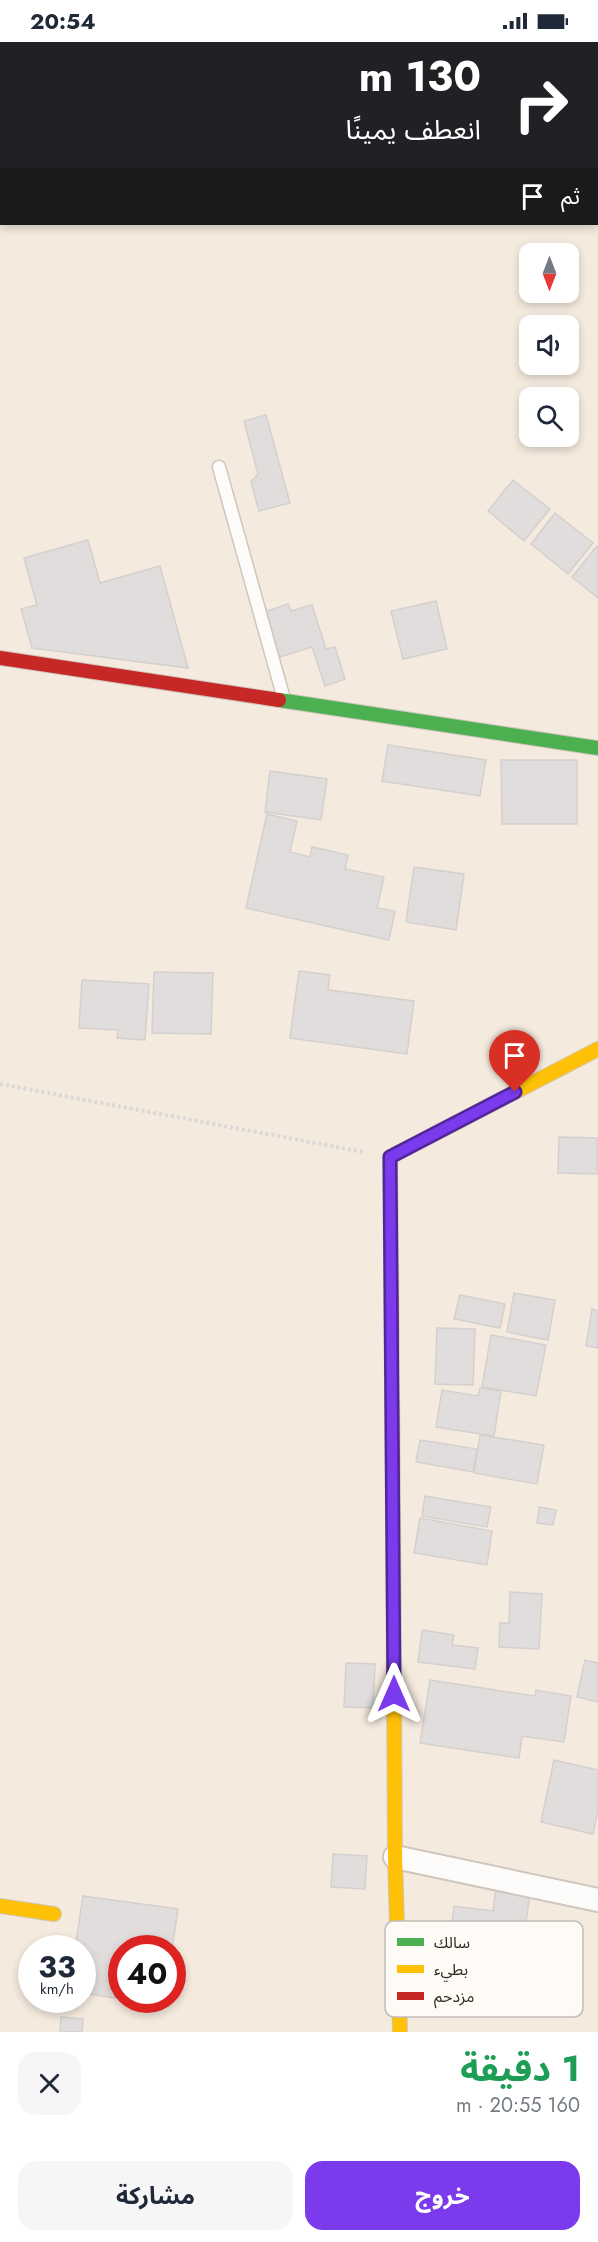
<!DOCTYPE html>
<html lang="ar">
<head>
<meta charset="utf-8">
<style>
  body { margin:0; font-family:Jost,"Noto Sans Arabic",sans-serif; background:#f6f6f7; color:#1f2937; direction:rtl; height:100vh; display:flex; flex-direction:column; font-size:22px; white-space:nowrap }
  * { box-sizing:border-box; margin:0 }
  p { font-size:20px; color:#747a83 }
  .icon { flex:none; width:33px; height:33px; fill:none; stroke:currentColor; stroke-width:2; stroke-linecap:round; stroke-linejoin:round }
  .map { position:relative; height:1990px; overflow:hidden; direction:ltr }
  .panel { display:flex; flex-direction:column; background:#fff; flex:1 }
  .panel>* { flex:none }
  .banner { position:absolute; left:0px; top:0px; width:598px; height:183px; box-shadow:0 3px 9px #0003; direction:rtl; background:#202124; color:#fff; overflow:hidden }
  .needle { width:39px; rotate:180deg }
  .controls { position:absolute; left:519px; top:201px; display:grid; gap:12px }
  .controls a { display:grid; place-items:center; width:60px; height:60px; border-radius:12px; background:#fff; box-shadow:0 3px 9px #0003; font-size:30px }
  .speed { position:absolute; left:18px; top:1893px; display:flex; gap:12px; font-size:30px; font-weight:700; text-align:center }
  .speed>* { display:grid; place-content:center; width:78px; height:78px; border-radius:50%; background:#fff; box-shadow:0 3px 9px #0003; line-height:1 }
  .speed small { font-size:15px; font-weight:400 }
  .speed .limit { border:9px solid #d22; background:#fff; color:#111 }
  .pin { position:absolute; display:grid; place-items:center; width:51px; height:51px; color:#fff; margin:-62px -26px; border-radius:50% 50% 50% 0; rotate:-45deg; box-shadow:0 0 6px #0007 }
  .pin .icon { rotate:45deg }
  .me { position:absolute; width:66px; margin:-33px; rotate:0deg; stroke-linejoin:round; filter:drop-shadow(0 0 4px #0008) }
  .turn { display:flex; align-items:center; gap:21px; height:126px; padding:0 18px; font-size:27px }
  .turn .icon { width:78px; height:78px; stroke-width:2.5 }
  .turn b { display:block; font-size:42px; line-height:51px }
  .then { display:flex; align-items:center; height:57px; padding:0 18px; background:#0003; gap:12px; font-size:22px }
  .round { display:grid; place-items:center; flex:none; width:63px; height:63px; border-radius:18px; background:#f6f6f7 }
  .overview { display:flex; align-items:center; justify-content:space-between; height:102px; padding:0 18px }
  h1 { font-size:36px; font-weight:700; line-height:45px; color:#1e9e55 }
  .button { display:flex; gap:12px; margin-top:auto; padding:12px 18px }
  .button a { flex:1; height:69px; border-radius:18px; background:#7c3aed; color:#fff; font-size:24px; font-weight:700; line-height:69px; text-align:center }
  .button a+a { background:#f6f6f7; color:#1f2937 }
  .status { display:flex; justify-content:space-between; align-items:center; height:42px; padding:0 30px; background:#fff; direction:ltr }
  .status svg { height:16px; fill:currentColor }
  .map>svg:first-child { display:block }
</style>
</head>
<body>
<div class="status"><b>20:54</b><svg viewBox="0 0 49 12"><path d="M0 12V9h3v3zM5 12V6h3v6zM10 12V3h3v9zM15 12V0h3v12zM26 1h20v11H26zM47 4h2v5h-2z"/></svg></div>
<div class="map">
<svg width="598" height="1990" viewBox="0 0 598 1990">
  <rect width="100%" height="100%" fill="#f5eade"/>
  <g fill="#e2dddd" stroke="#d4d0cf" stroke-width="1.5">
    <path d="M266 373 290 461 259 469 251 440 258 432 244 379Z"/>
    <path d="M513 438 550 467 524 499 488 469Z"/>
    <path d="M555 471 593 501 568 532 531 502Z"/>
    <path d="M88 498 100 541 160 524 188 626 32 606 21 567 37 563 24 516Z"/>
    <path d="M597 504H598V556L572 535Z"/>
    <path d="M436 559 447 607 403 617 391 569Z"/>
    <path d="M288 562 291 569 312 563 326 607 335 605 345 637 325 644 312 605 280 615 265 570Z"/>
    <path d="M388 703 486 718 480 754 382 739Z"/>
    <path d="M501 718H577V782H502Z"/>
    <path d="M270 729 327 737 321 778 265 770Z"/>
    <path d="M267 772 297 779 290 810 310 815 312 805 348 813 345 827 384 835 377 866 395 869 389 898 246 866Z"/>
    <path d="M414 825 464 832 456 888 406 880Z"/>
    <path d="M299 929 330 933 328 948 414 959 407 1012 290 996Z"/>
    <path d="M154 930 213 931 211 992 152 991Z"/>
    <path d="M82 938 149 942 145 998 117 996 118 988 79 986Z"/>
    <path d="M559 1095 597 1096V1132L558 1131Z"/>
    <path d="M514 1251 555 1258 548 1298 507 1290Z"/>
    <path d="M460 1253 505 1262 500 1286 454 1277Z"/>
    <path d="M592 1267 598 1269V1306L586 1304Z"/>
    <path d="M437 1286 475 1287 473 1343 435 1342Z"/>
    <path d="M491 1293 546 1303 536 1354 482 1345Z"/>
    <path d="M480 1346 501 1349 494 1394 436 1385 442 1348 478 1354Z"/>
    <path d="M480 1393 544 1403 537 1442 474 1431Z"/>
    <path d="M420 1398 477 1407 473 1430 416 1420Z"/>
    <path d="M425 1454 491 1465 487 1485 422 1474Z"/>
    <path d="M539 1465 556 1468 553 1483 537 1481Z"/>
    <path d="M420 1476 492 1489 487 1523 414 1511Z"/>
    <path d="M510 1550 542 1552 539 1607 499 1605 500 1581H509Z"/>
    <path d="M422 1588 454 1593 452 1603 478 1606 475 1627 418 1620Z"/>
    <path d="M585 1618 598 1621V1660L577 1655Z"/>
    <path d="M346 1621 375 1622 373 1666 344 1665Z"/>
    <path d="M430 1638 535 1654 536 1648 571 1654 564 1700 522 1694 519 1716 420 1701Z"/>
    <path d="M554 1718 598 1728V1768L593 1792 541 1780Z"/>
    <path d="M333 1812 367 1814 365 1847 331 1845Z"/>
    <path d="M496 1847 530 1852 525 1887 510 1885 508 1903 450 1895 454 1864 493 1869Z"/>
    <path d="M83 1854 178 1867 172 1906H122V1957L82 1951V1906H75Z"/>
    <path d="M126 1958H165L164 1963Z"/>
    <path d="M61 1975 83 1977 82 1990H60Z"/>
  </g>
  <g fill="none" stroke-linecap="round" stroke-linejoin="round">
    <defs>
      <path id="lane" d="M219 425 284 657"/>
      <path id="street" d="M395 1815 598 1858"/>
      <path id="fast" d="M279 658 598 706"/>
      <g id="slow">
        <path d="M391 1213 390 1115 598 1007"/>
        <path d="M393 1473 395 1815 400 1990"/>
        <path d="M0 1864 54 1872"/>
      </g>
      <g id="jam">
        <path d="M0 616 279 658"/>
        <path d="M391 1213 393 1473"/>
      </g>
    </defs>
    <use href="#lane" stroke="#cfc6bd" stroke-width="15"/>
    <use href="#street" stroke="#cfc6bd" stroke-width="26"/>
    <use href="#fast" stroke="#cfc6bd" stroke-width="16"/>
    <use href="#slow" stroke="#cfc6bd" stroke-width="16"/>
    <use href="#jam" stroke="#cfc6bd" stroke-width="16"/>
    <path stroke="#dcd8d5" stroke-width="4" stroke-dasharray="3 3" stroke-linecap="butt" d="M0 1042 363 1110"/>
    <use href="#lane" stroke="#fefcfa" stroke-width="12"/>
    <use href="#street" stroke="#fefcfa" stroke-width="22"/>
    <use href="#fast" stroke="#4caf50" stroke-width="14"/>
    <use href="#slow" stroke="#ffc107" stroke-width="14"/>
    <use href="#jam" stroke="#c62828" stroke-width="14"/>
  </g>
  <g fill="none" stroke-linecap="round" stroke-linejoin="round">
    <defs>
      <path id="route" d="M394 1652 390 1115 515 1050"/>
    </defs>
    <use href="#route" stroke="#51269a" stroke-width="15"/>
    <use href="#route" stroke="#7c3aed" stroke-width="10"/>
  </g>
  <rect x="385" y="1879" width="198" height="96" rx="9" fill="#fefaf6" stroke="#c1bcb7" stroke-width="1.5"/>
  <rect x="397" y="1896" width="27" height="8" fill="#4caf50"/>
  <rect x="397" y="1923" width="27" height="8" fill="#ffc107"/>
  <rect x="397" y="1950" width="27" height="8" fill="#c62828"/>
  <g font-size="16" fill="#342c24">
    <text x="434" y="1906">سالك</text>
    <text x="434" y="1933">بطيء</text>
    <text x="434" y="1960">مزدحم</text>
  </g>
</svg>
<div class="controls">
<a><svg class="needle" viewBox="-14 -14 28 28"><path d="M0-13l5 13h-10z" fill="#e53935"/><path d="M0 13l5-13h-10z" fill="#747a83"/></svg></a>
<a><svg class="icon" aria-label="sound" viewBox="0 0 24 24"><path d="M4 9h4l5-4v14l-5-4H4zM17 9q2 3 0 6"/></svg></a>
<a><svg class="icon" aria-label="search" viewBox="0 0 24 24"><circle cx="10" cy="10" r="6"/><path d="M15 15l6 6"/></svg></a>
</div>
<div class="speed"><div>33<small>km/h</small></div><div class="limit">40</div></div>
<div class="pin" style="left:515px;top:1050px;background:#d93025"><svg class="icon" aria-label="arrive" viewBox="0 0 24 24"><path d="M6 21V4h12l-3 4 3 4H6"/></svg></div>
<svg class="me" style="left:394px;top:1652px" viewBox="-20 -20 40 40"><path d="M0-17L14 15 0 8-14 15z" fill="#7c3aed" stroke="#fff" stroke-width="4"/></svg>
<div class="banner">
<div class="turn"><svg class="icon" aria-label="right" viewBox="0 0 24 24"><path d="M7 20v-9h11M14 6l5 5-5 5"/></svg><div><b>130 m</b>انعطف يمينًا</div></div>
<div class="then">ثم<svg class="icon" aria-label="arrive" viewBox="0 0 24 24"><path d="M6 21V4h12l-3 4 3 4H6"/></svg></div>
</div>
</div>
<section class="panel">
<div class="overview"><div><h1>1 دقيقة</h1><p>160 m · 20:55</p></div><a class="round"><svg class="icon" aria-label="close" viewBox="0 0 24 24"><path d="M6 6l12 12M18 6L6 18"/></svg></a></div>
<div class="button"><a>خروج</a><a>مشاركة</a></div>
</section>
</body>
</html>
